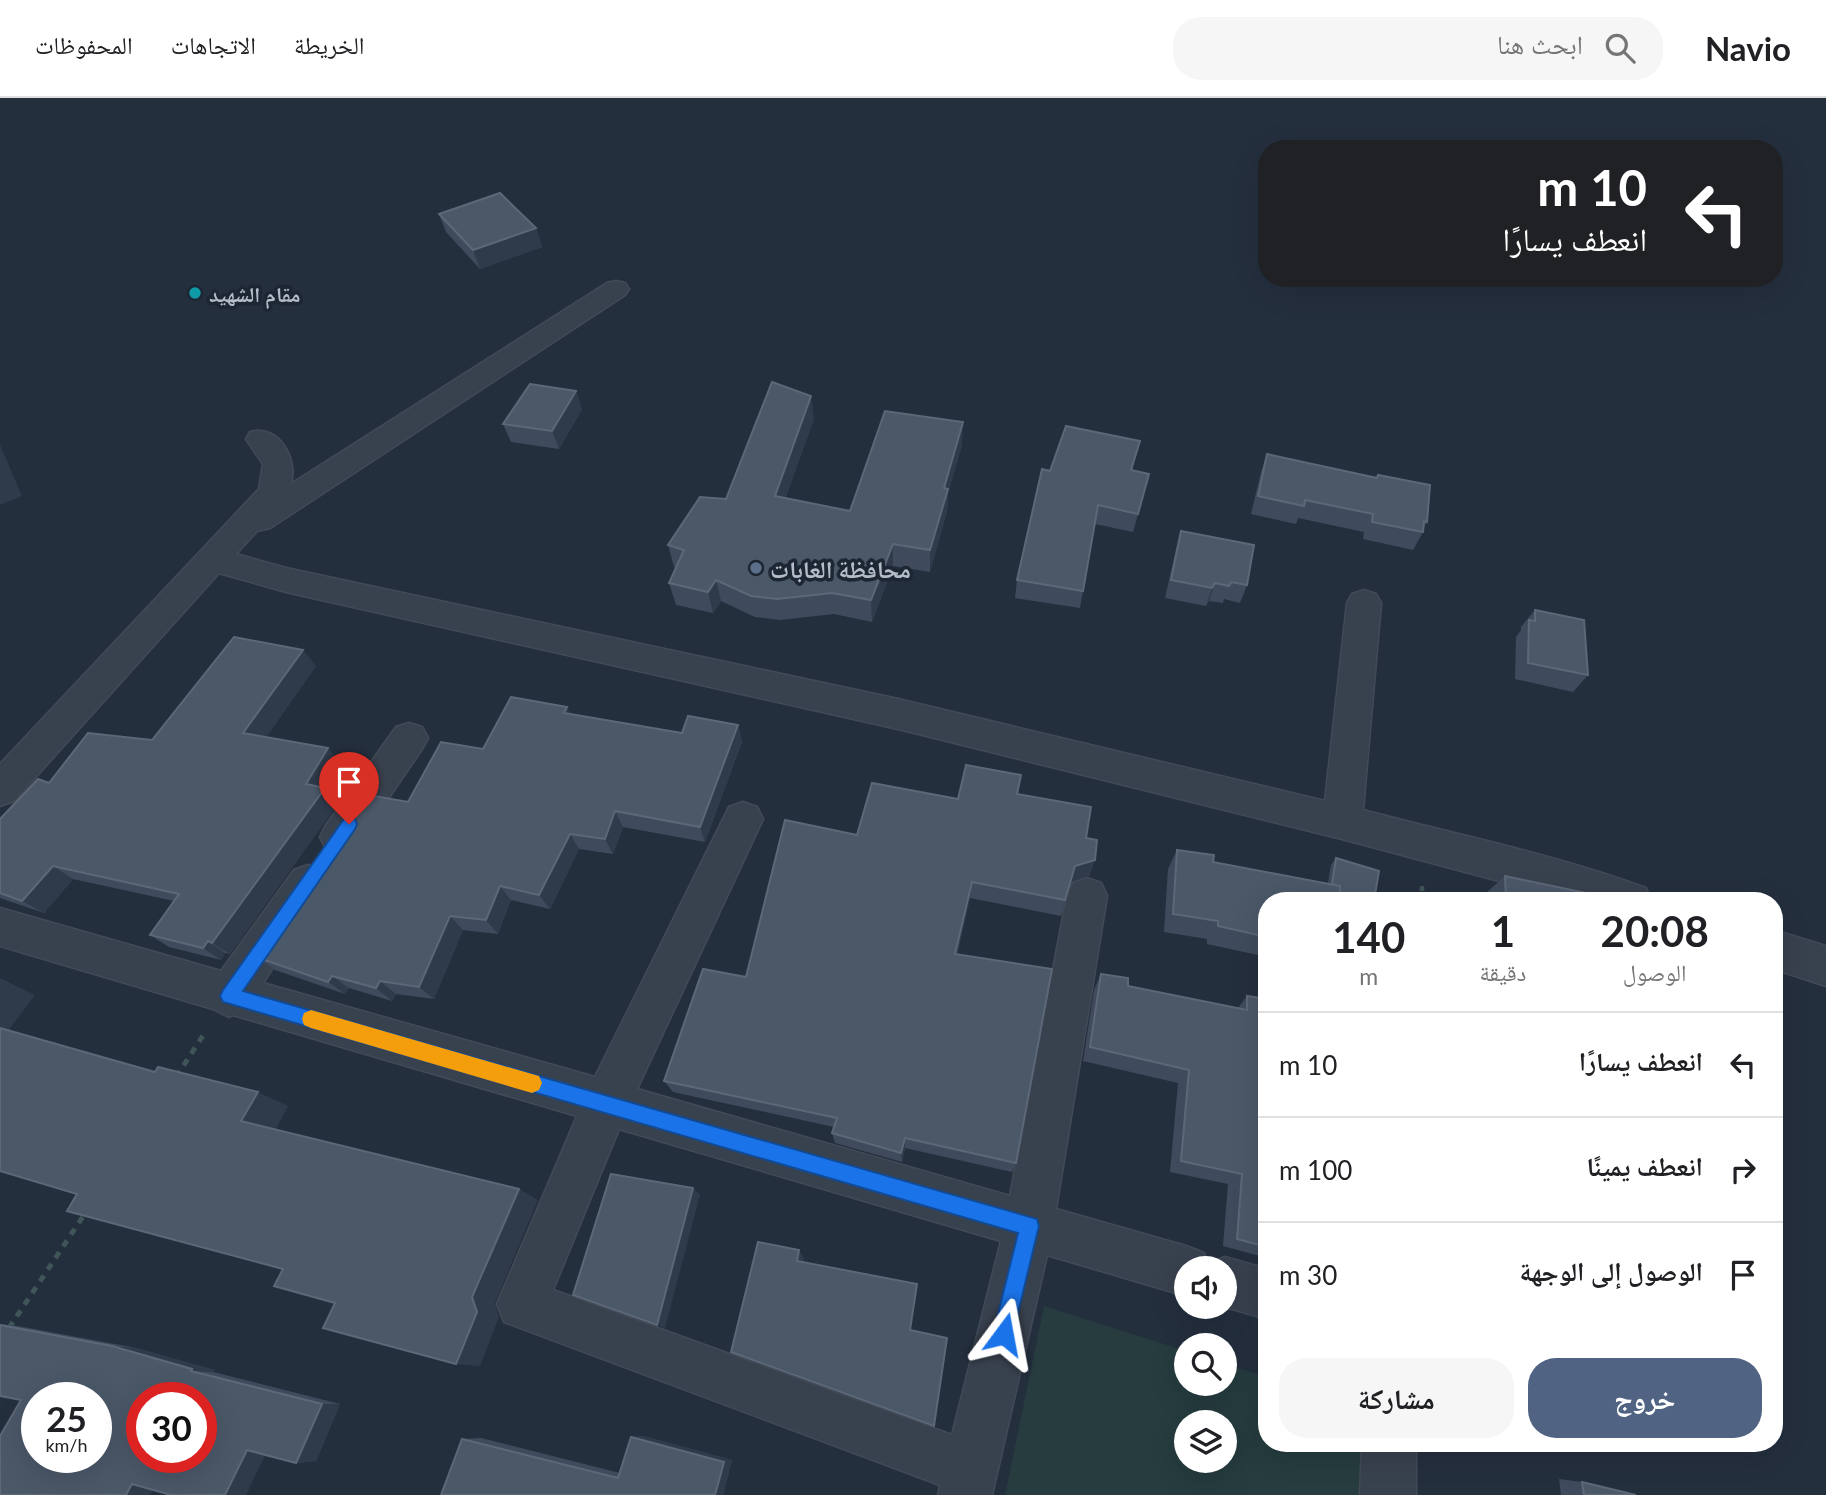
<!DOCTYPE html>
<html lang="ar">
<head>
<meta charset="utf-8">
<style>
  body { margin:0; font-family:Lato,"Noto Naskh Arabic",sans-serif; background:#f6f6f6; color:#202124; direction:rtl; height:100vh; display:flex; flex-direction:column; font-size:26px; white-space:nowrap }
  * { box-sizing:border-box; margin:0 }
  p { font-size:23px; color:#757577 }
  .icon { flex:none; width:38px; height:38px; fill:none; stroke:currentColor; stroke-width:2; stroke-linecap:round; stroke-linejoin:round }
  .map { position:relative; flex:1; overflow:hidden; direction:ltr }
  .drawer { position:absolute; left:1258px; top:794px; width:525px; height:560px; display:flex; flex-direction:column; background:#fff; border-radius:28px; box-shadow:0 7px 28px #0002; direction:rtl }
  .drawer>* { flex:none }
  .hud { position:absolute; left:1258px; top:42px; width:525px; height:147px; border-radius:28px; box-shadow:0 7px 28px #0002; direction:rtl; background:#202124; color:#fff; overflow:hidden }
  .controls { position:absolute; left:1174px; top:1158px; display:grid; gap:14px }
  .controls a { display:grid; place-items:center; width:63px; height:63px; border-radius:50%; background:#fff; box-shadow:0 7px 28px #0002; font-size:35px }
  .speed { position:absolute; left:21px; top:1284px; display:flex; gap:14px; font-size:35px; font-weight:700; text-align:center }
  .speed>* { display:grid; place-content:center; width:91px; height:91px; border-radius:50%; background:#fff; box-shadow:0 7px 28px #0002; line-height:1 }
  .speed small { font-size:18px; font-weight:400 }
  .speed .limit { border:10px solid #d22; background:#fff; color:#111 }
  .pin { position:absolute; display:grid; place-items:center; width:60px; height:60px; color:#fff; margin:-72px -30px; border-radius:50% 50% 50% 0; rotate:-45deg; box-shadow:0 0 7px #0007 }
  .pin .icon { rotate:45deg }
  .me { position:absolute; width:77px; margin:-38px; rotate:13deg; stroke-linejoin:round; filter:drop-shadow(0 0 5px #0008) }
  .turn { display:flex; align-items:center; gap:24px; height:147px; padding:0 21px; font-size:32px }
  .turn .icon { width:91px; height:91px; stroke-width:2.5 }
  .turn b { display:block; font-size:49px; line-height:60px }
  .eta { display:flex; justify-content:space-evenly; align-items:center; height:119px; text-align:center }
  .eta b { font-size:42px; font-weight:700; line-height:49px }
  .action { display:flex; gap:14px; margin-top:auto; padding:14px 21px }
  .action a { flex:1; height:80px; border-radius:28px; background:#506383; color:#fff; font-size:28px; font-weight:700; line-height:80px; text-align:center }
  .action a+a { background:#f6f6f6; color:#202124 }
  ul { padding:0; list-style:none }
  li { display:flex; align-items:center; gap:21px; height:105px; padding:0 21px; border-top:2px solid #e0e0e0 }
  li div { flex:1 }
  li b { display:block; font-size:26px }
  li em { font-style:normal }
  header { display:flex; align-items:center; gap:42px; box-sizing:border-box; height:98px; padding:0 35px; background:#fff; border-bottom:2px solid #e0e0e0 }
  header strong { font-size:33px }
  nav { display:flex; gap:38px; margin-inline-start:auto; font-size:24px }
  .search { width:490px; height:63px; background:#f6f6f6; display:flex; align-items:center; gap:18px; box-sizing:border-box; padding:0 24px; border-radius:28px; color:#757577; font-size:26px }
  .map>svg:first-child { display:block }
</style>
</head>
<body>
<header>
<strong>Navio</strong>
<div class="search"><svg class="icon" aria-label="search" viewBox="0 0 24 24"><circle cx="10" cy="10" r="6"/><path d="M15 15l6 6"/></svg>ابحث هنا</div>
<nav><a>الخريطة</a><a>الاتجاهات</a><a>المحفوظات</a></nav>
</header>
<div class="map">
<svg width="1826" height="1397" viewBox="0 0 1826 1397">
  <rect width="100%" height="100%" fill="#242f3e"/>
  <path fill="#263c3f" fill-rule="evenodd" d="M1044 1208 1186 1253V1286H1225V1266L1267 1279V1346H1361L1360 1397H1005ZM1186 1325H1225V1363H1186Z"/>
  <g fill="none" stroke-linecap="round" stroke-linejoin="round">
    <defs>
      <g id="street">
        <path d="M616 183 625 185 629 191 625 197 270 430 257 433 236 456 286 470 898 601 1325 703 1347 505 1352 496 1364 492 1376 496 1381 505 1363 712C1457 737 1554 756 1646 790L1651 803H1574L1342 741 898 631 286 494 219 475 14 703 0 708V666L259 391 263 366 246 341 250 334C279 326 298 361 291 386L607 185Z"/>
        <path d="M409 625 422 629 428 640 422 651 354 751 340 756 326 751 320 739 326 727 396 629Z"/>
        <path d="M743 704 757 709 763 721 637 991 1010 1098 1067 798 1073 785 1087 780 1101 785 1107 798 1056 1111 1186 1148 1204 1155 1208 1166 1225 1159 1267 1171V1221L1225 1209V1171H1186V1198L1047 1157 992 1397H938L940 1387 504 1224 497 1206 577 1018 233 917 229 919 213 911 0 848V810L221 873 294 772 308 767 322 772 328 785 263 885 595 979 729 709ZM619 1031 1001 1143 952 1337 553 1192Z"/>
        <path d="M1774 832 1826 848V888L1774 871Z"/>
        <path d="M1362 1346H1416V1397H1360Z"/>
      </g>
    </defs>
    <use href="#street" stroke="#414a57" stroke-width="3"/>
    <path stroke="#3f5557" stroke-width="4.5" stroke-dasharray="5 5" stroke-linecap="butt" d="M1422 788V803"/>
    <g stroke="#3f5557" stroke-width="5" stroke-dasharray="7 7" stroke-linecap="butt">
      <path d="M176 979 206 933"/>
      <path d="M9 1230 86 1114"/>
    </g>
    <use href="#street" fill="#38414e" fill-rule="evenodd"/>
  </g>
  <g fill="#3f4b5c">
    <path d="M439 116 536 130 542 149 480 171 446 134Z"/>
    <path d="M582 311 559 351 511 344 503 326Z"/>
    <path d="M814 321 785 401 850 413 962 347 948 395 947 413 930 474 893 468 872 524 834 516 780 522 755 519 721 503 713 515 676 507 669 485 677 470 674 469 668 447 726 401Z"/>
    <path d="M1267 356 1376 379 1378 377 1427 424 1423 431V434L1413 452 1363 441 1364 434 1298 420 1296 426 1251 416 1261 374Z"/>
    <path d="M1135 361 1132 373 1149 376 1133 434 1095 426 1080 510 1015 500 1017 482 1050 373Z"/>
    <path d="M1181 433 1247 487 1240 505 1224 501 1223 505 1209 503 1206 508 1165 500 1176 451Z"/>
    <path d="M1535 512 1588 577 1573 594 1515 581 1516 539 1521 532V529Z"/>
    <path d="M316 568 266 639 341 665 326 690 339 704 230 856 225 855 221 862 169 849 150 837 174 803 73 781 44 815 0 800V721L49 685 152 642Z"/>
    <path d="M571 617 682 635 738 627 742 644 705 744 623 729 613 756 579 751 550 811 511 802 498 836 463 832 434 901 396 896 392 903 349 890 345 896 275 872 256 859 483 651Z"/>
    <path d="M958 701 1086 740 1095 762 1089 778 1071 784 1061 818 970 800 957 857 1016 1065 1012 1074 905 1050 902 1064 835 1045 832 1035 834 1029 673 994 664 983 857 737Z"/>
    <path d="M1177 752 1213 764 1328 785 1331 767 1336 760 1374 803H1267V859L1207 846V841L1164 834 1168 771Z"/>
    <path d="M1505 778 1624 803H1477Z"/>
    <path d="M1101 876 1128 888 1238 910 1247 898 1267 901V1160L1223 1148 1228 1086 1170 1074 1178 985 1083 963 1094 892Z"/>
    <path d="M0 1226 18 1228 136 1250 214 1272 213 1274 340 1306 316 1363 296 1365 21 1302 0 1298Z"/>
    <path d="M643 1338 732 1362 723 1397H441L462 1341 481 1340 620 1375 631 1339Z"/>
    <path d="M1559 1381 1582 1384 1636 1397H1561Z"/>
  </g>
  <g fill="#2f3b4b">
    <path d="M536 130 542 149 480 171 473 152Z"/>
    <path d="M576 293 582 311 559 351 552 333Z"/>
    <path d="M811 298 814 321 778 420 775 398Z"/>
    <path d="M963 324 962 347 948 395 947 413 930 474V452L944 390Z"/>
    <path d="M0 347 22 398 0 407Z"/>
    <path d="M893 446V468L872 524 871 502Z"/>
    <path d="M716 482 721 503 713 515 708 494Z"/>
    <path d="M1215 485 1209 503 1206 508 1212 490Z"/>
    <path d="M303 552 316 568 258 651 243 635Z"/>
    <path d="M567 609 576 626 564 615Z"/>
    <path d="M738 627 742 644 705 744 700 729Z"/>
    <path d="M328 650 341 665 326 690 339 704 230 856 212 845Z"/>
    <path d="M615 713 623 729 613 756 605 741Z"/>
    <path d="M570 736 579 751 550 811 539 797Z"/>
    <path d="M1095 762 1089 778 1071 784 1075 768Z"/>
    <path d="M53 768 73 781 44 815 22 803Z"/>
    <path d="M972 784 970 800 953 871 955 856Z"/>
    <path d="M500 788 511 802 498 836 486 822Z"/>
    <path d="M450 818 463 832 434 901 419 889Z"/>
    <path d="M208 843 225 855 221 862 203 850Z"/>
    <path d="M332 878 349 890 345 896 328 884Z"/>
    <path d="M0 880 35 897 5 937 0 935Z"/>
    <path d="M380 883 396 896 392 903 376 890Z"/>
    <path d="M258 994 288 1008 273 1037 241 1023Z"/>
    <path d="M905 1040V1050L902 1064 901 1055Z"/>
    <path d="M693 1090 700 1097 665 1230 657 1227Z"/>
    <path d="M519 1091 538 1102 495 1205 499 1219 480 1268 456 1266 472 1199Z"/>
    <path d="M799 1152 804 1160 802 1169 797 1163Z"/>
    <path d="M112 1248 136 1250 214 1272 213 1274 191 1273Z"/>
    <path d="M322 1306H340L316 1363 296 1365Z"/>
    <path d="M643 1338 732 1362 723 1397H715L631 1339Z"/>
    <path d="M268 1351 246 1397H225L247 1352Z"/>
    <path d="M157 1384 150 1397H126L132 1386Z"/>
  </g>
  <g fill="#4b5868" stroke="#5c6777" stroke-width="2" fill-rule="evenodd">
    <path d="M500 95 536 130 473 152 439 116Z"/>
    <path d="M772 284 811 298 775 398 850 413 885 313 963 324 944 390 948 391 930 452 893 446 871 502 832 495 777 501 751 498 716 482 708 494 669 485 684 452 668 447 700 399 726 401Z"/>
    <path d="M530 286 576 293 552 333 503 326Z"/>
    <path d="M1066 328 1140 343 1131 372 1149 376 1138 416 1098 407 1083 493 1017 482 1042 371 1050 373Z"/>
    <path d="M1267 356 1377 380 1378 377 1430 387 1427 424 1424 423 1423 434 1372 424 1373 416 1305 402 1304 408 1258 398Z"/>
    <path d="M1181 433 1254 447 1247 487 1231 484 1229 488 1215 485 1212 490 1171 482Z"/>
    <path d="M1535 512 1584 522 1588 577 1528 565 1529 522 1535 523Z"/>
    <path d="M234 539 303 552 243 635 328 650 306 686 325 690 212 845 208 843 203 850 150 837 179 796 53 768 22 803 0 795V721L38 681 49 685 88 635 152 642Z"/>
    <path d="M511 599 567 609 564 615 682 635 688 618 738 627 700 729 615 713 605 741 570 736 539 797 500 788 486 822 450 818 419 889 380 883 376 890 332 878 328 884 256 859 369 697 408 704 441 644 483 651Z"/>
    <path d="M966 667 1021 677 1017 696 1091 709 1086 740 1097 742 1095 762 1075 768 1065 802 972 784 955 856 1052 871 1016 1065 905 1040 901 1055 832 1035 837 1020 664 983 703 871 746 879 785 722 857 737 872 685 958 701Z"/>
    <path d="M1177 752 1214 757 1213 764 1340 788V803H1267V839L1218 828V823L1173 816Z"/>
    <path d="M1336 760 1379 773 1374 803H1357L1340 798V788L1332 786Z"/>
    <path d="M1505 778 1624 803H1506Z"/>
    <path d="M1101 876 1128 880V888L1247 912V898L1267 901V1149L1237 1141 1242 1076 1181 1063 1189 972 1090 949Z"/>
    <path d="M0 930 155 974 158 969 258 994 241 1023 519 1091 472 1199 477 1214 456 1266 323 1230 335 1205 274 1188 283 1171 67 1113 77 1096 0 1073Z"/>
    <path d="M611 1076 693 1090 657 1227 573 1197Z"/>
    <path d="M758 1144 799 1152 797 1163 917 1186 910 1232 947 1240 934 1328 731 1254Z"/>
    <path d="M0 1227 112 1248 192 1271 191 1273 322 1306 296 1365 247 1352 225 1397H171L132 1386 126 1397H0V1338L21 1302 0 1298ZM37 1300H96V1360H37ZM142 1300H201V1360H142Z"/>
    <path d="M631 1339 724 1364 715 1397H441L462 1341 618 1380Z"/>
    <path d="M1582 1384 1636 1397H1584Z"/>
  </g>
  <path fill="#1a73e8" stroke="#114b97" stroke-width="2" d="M349 719 355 721 357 726 355 731 243 893 1037 1121 1039 1128 1011 1244 1004 1247 996 1244 993 1236 1018 1135 223 904 220 898 223 892 344 721Z"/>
  <path fill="#f59e0b" d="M311 912 532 976 539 978 542 985 539 992 532 995 311 930 304 927 302 921 304 915Z"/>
  <circle fill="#0f9aa8" stroke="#1d2633" stroke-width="2.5" cx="195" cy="195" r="7"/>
  <circle fill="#5c6f8a" stroke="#1d2633" stroke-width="2.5" cx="756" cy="470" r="7"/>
  <g text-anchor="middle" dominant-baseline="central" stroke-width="7" stroke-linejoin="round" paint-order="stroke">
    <g font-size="21" font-weight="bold" fill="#b4bcc9" stroke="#1d2633" text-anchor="start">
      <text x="209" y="195">مقام الشهيد</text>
    </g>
    <g font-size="24" font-weight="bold" fill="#b4bcc9" stroke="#1d2633" text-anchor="start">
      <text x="770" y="470">محافظة الغابات</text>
    </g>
  </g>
</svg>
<div class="controls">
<a><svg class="icon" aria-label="sound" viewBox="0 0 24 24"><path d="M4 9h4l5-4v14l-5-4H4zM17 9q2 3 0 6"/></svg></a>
<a><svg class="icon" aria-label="search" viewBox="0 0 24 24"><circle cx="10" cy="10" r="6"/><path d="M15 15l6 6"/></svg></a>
<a><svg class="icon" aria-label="layers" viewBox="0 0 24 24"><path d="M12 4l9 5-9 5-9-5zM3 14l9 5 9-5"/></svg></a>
</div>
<div class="speed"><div>25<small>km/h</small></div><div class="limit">30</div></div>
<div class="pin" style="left:349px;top:726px;background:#d93025"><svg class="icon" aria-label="arrive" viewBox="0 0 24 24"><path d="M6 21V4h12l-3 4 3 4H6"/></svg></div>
<svg class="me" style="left:1004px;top:1236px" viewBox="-20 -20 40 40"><path d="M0-17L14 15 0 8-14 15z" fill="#1a73e8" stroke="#fff" stroke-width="4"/></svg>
<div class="hud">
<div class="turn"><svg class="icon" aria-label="left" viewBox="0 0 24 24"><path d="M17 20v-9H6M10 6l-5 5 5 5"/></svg><div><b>10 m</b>انعطف يسارًا</div></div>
</div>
<section class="drawer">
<div class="eta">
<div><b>20:08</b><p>الوصول</p></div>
<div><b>1</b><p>دقيقة</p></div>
<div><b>140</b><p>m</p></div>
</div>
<ul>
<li><svg class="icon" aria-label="left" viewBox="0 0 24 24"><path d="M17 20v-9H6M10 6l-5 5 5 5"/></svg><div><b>انعطف يسارًا</b></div><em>10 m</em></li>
<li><svg class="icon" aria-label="right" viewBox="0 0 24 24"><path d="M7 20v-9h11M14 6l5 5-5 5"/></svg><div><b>انعطف يمينًا</b></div><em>100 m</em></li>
<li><svg class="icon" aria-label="arrive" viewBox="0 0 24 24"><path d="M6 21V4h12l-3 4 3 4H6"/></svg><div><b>الوصول إلى الوجهة</b></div><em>30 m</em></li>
</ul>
<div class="action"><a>خروج</a><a>مشاركة</a></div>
</section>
</div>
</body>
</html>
